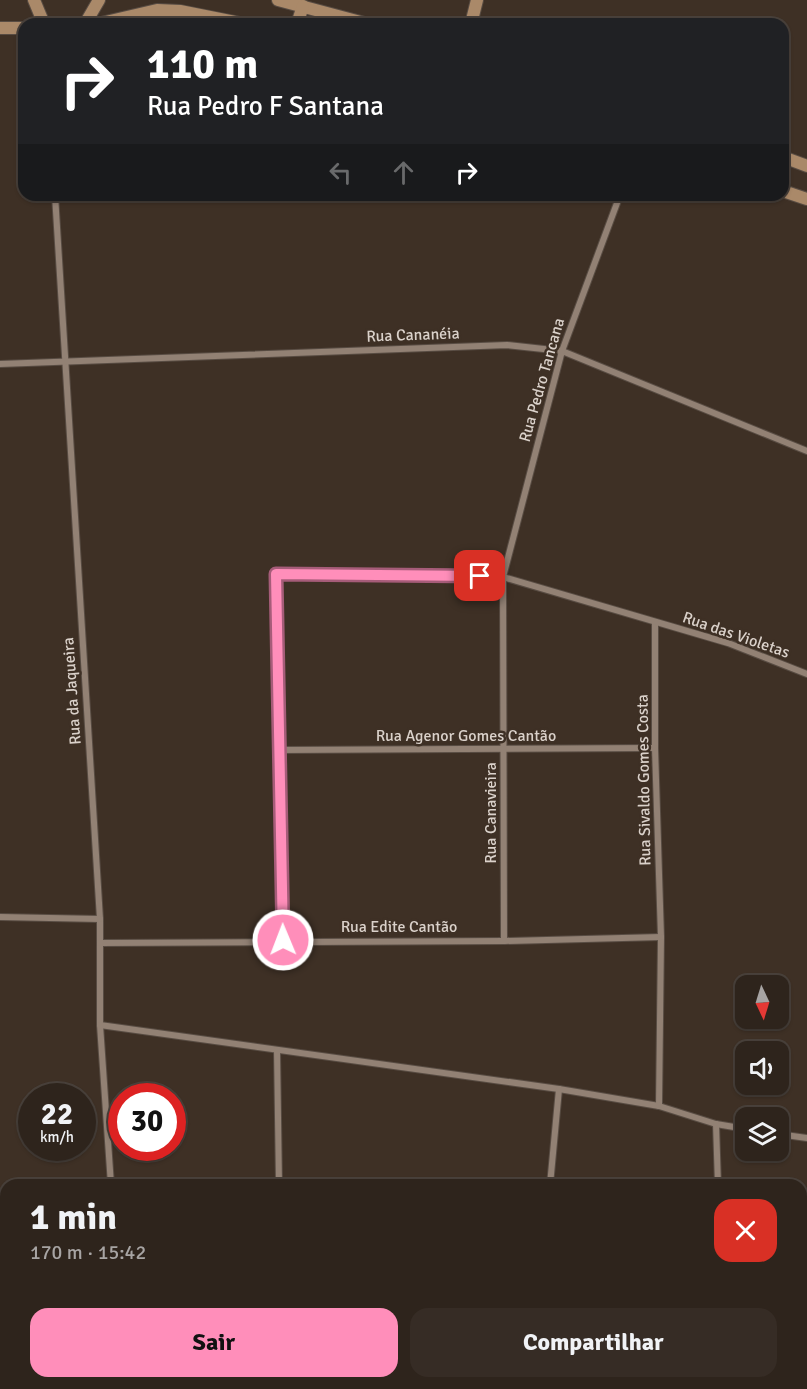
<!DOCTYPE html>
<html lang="pt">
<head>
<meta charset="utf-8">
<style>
  body { margin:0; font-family:Signika,sans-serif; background:#362c25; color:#f1f3f6; height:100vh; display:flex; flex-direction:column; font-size:22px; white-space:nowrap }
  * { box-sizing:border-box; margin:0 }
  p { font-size:20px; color:#a7a4a3 }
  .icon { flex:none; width:33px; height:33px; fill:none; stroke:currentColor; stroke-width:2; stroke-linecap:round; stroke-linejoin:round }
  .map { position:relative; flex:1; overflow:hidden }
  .sheet { position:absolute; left:0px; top:1179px; width:807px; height:210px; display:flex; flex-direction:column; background:#2e241c; border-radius:18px 18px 0 0; box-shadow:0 2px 4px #0004,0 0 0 2px #49413b }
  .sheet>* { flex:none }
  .banner { position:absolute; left:18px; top:18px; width:771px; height:183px; border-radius:18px; box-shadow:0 2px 4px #0004,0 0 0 2px #49413b; background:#202124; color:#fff; overflow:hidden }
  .needle { width:39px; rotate:176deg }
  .controls { position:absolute; left:735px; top:975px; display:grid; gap:12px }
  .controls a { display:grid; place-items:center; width:54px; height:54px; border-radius:12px; background:#2e241c; box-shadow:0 2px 4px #0004,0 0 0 2px #49413b; font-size:30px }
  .speed { position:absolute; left:18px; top:1083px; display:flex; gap:12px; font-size:30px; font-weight:700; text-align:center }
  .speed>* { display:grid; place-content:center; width:78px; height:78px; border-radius:50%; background:#2e241c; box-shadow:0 2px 4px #0004,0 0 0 2px #49413b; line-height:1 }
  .speed small { font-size:15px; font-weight:400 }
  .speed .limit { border:9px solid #d22; background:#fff; color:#111 }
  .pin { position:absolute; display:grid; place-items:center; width:51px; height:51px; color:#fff; margin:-26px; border-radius:12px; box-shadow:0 3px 9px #0006 }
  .me { position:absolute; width:66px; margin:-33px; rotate:359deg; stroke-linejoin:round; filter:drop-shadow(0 0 4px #0008) }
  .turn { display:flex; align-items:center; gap:21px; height:126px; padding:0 30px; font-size:27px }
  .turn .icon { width:78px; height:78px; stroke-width:2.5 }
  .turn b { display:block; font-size:42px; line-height:51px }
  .lanes { display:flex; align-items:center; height:57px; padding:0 30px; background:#0003; justify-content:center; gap:30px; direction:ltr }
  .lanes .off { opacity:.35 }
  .round { display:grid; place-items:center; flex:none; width:63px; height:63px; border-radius:18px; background:#362c25 }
  .summary { display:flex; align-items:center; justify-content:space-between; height:102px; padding:0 30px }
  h1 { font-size:36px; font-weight:800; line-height:45px }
  .primary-button { display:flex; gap:12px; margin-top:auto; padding:12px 30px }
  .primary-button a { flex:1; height:69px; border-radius:18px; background:#ff8eba; color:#111; font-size:24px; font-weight:800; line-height:69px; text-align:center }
  .primary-button a+a { background:#362c25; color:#f1f3f6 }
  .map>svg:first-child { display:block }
</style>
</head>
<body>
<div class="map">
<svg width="807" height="1389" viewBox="0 0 807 1389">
  <rect width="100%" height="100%" fill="#3e3025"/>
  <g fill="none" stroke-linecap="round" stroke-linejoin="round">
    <defs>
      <g id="street">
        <path d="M55 195 100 919V1025L111 1185"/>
        <path d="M0 364 507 345 562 351 807 451"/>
        <path d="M655 622V748L661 937 659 1106"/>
        <path d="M278 750 655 748"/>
        <path d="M0 917 100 919"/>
        <path d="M283 941 276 574 503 577 728 643 807 674"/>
        <path d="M504 941 503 577 562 351 620 195"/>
        <path d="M100 943 504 941 661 937"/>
        <path d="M100 1025 559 1089 659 1106 716 1124 746 1129"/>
        <path d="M277 1050 279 1185"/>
        <path d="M716 1124 718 1185"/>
        <path d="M778 1134 807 1138"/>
        <path d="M550 1185 559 1089"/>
        <path d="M125 1383V1389"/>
        <path d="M282 1383V1389"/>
        <path d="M724 1383V1389"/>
        <path d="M533 1389V1383"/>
      </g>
      <g id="secondary">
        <path d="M34 0 44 24"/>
        <path d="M278 0 368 24"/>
        <path d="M85 24 99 0"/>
        <path d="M97 24 157 10 180 11 245 24"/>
        <path d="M297 24 303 6"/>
        <path d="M471 24 477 0"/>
        <path d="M0 28H24"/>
        <path d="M783 157 807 166"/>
        <path d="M783 191 807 199"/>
      </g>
    </defs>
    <use href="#street" stroke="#584c43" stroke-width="8"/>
    <use href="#secondary" stroke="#584c43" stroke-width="14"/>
    <use href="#street" stroke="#928174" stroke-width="6"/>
    <use href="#secondary" stroke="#aa8969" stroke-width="12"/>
  </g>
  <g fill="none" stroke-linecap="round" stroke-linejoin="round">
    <defs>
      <path id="route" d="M283 940 276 574 480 576"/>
    </defs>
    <use href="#route" stroke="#a65c79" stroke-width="15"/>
    <use href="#route" stroke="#ff8eba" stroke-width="10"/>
  </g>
  <g text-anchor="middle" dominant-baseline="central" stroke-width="5" stroke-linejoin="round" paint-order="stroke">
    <g font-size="16" fill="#dad1ca" stroke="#3e3025">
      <text transform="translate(413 335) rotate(-2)">Rua Cananéia</text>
      <text transform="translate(542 380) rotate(-74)">Rua Pedro Tancana</text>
      <text transform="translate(736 635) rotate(19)">Rua das Violetas</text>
      <text transform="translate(72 691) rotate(-94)">Rua da Jaqueira</text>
      <text x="466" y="736">Rua Agenor Gomes Cantão</text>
      <text transform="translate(644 780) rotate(-91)">Rua Sivaldo Gomes Costa</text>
      <text transform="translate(491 813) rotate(-90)">Rua Canavieira</text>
      <text x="399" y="927">Rua Edite Cantão</text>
    </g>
  </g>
</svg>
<div class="controls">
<a><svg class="needle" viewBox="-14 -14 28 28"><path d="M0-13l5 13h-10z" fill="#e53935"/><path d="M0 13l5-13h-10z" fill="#a7a4a3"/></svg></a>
<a><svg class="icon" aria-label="sound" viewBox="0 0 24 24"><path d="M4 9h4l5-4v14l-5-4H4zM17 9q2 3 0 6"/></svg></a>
<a><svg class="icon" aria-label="layers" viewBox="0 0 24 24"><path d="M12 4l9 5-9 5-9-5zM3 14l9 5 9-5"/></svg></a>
</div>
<div class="speed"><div>22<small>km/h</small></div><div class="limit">30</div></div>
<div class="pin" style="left:480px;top:576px;background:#d93025"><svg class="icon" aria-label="arrive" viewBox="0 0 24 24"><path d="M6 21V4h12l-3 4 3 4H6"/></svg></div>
<svg class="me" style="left:283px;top:940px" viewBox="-20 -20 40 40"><circle r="17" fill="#ff8eba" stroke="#fff" stroke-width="3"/><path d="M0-11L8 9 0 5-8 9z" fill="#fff"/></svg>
<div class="banner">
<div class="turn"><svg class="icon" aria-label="right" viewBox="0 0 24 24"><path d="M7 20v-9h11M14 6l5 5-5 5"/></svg><div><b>110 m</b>Rua Pedro F Santana</div></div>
<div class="lanes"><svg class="icon off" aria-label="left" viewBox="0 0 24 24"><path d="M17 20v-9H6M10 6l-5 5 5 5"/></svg><svg class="icon off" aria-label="ahead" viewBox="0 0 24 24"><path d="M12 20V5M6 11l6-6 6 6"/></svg><svg class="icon" aria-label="right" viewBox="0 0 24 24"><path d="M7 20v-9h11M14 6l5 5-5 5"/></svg></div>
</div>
<section class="sheet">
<div class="summary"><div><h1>1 min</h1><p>170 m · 15:42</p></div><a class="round" style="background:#d93025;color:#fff"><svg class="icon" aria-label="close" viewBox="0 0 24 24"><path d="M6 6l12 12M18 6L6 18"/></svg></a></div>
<div class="primary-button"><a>Sair</a><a>Compartilhar</a></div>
</section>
</div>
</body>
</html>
